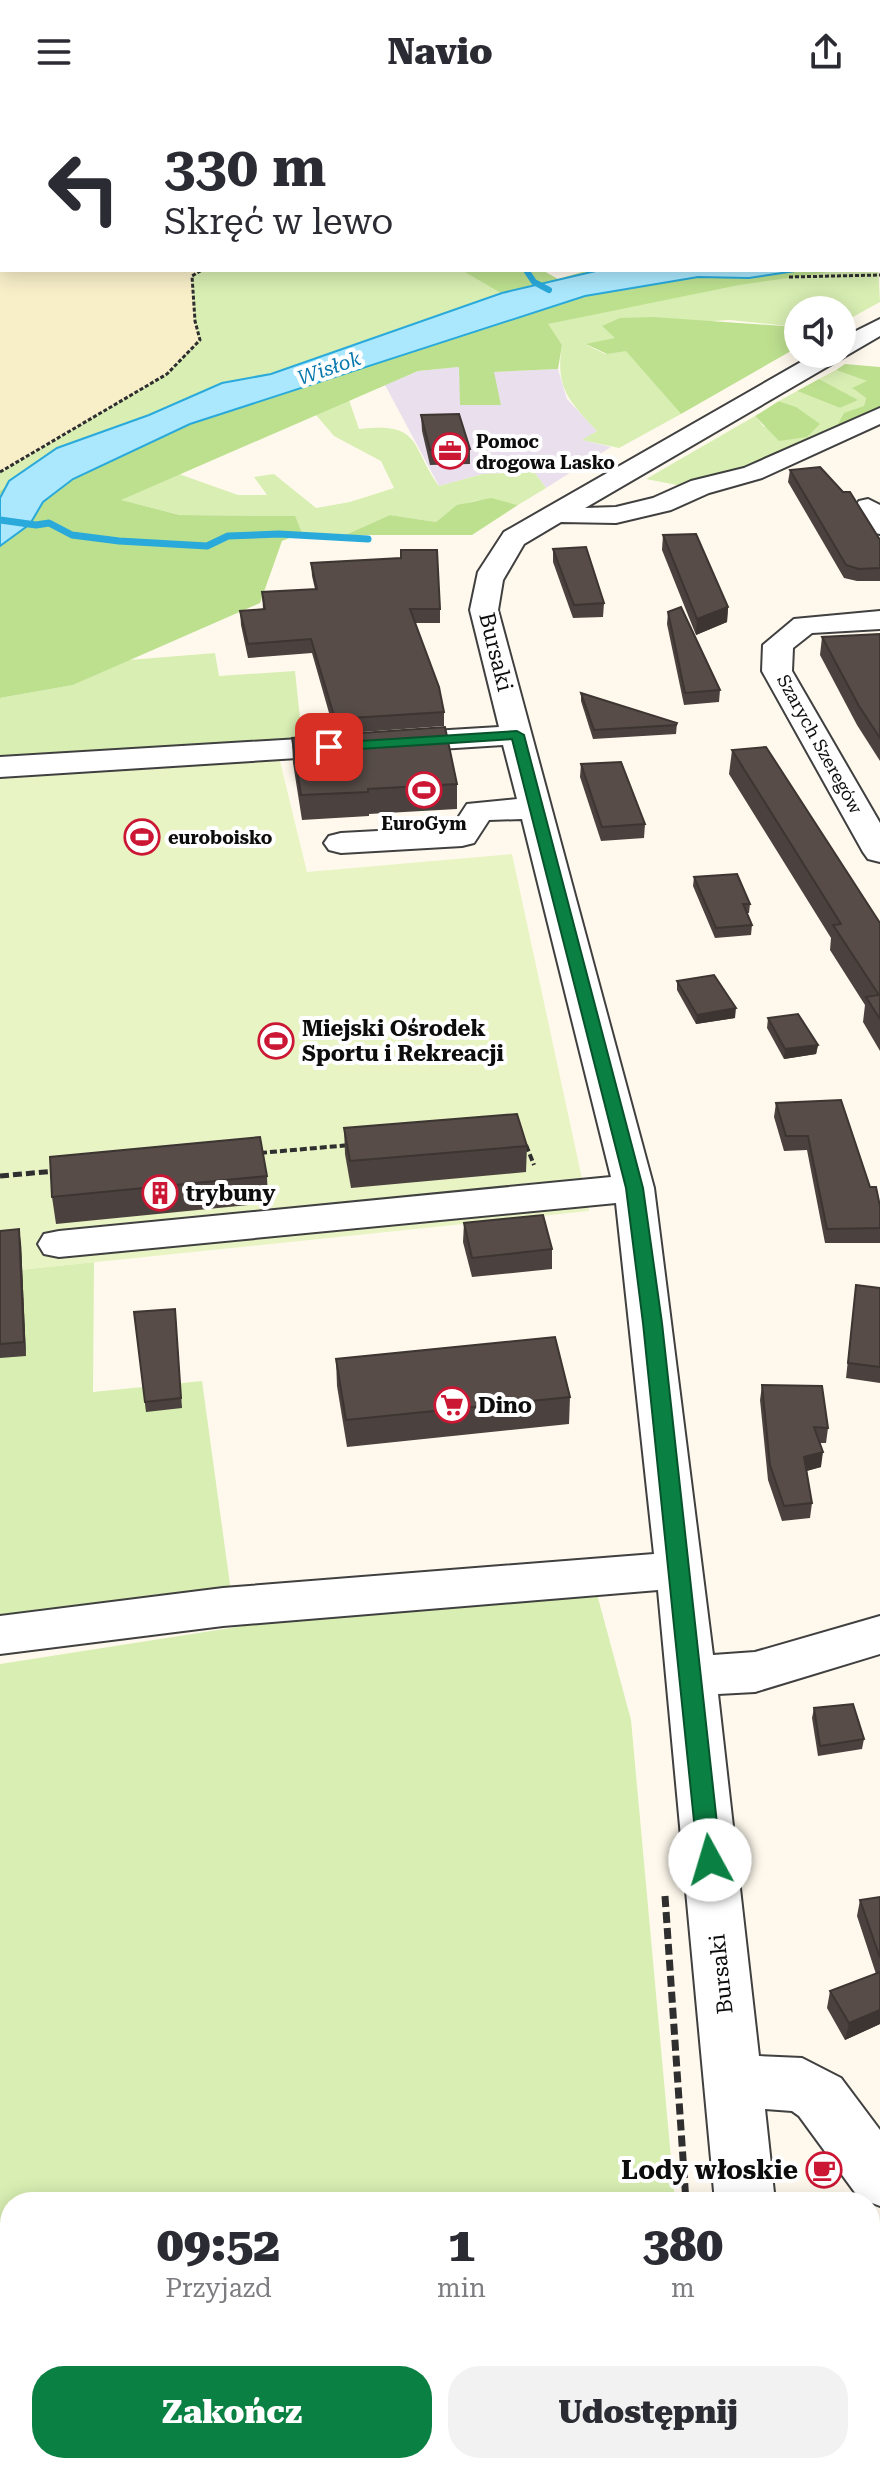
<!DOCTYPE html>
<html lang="pl">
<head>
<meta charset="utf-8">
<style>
  body { margin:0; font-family:"Roboto Serif",serif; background:#f2f2f3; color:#2b2b33; height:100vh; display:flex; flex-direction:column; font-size:30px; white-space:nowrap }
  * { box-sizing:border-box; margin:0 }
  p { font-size:26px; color:#7c7c81 }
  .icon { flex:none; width:44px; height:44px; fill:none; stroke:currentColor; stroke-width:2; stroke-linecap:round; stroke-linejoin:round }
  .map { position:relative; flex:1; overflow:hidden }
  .side { position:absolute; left:0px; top:2088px; width:880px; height:282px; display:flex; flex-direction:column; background:#fff; border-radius:32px 32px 0 0; box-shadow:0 4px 20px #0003 }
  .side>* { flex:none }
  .banner { position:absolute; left:0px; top:0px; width:880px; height:168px; box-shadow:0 4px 20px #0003; background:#fff; color:#2b2b33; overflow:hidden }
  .fabs { position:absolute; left:784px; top:192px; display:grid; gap:16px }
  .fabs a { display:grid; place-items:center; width:72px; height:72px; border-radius:50%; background:#fff; box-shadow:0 4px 20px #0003; font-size:40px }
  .pin { position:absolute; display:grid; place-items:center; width:68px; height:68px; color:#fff; margin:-34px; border-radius:16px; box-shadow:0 4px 12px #0006 }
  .me { position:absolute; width:88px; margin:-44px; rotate:354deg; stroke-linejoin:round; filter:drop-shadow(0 0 6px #0008) }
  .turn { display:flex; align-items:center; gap:28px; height:168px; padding:0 32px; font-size:36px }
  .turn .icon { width:104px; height:104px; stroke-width:2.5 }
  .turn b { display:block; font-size:56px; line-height:68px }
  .eta { display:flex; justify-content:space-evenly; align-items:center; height:136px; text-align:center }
  .eta b { font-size:48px; font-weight:800; line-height:56px }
  .action { display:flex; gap:16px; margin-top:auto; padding:16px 32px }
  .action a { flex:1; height:92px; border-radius:32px; background:#0b8043; color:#fff; font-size:32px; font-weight:800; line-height:92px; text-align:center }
  .action a+a { background:#f2f2f3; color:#2b2b33 }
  header { display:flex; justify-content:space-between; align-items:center; height:104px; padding:0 32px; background:#fff; font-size:36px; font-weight:800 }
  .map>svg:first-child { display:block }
</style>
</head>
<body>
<header><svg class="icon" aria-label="menu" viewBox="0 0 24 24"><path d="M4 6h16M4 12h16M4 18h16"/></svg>Navio<svg class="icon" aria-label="share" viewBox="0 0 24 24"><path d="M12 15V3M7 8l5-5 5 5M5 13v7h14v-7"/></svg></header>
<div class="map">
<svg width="880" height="2369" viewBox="0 0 880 2369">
  <rect width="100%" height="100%" fill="#fff9ed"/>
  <path fill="#eae0ed" d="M459 263 501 301 493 268 558 265 567 295 597 327 583 336 611 343 546 384 534 368 483 370 439 382 385 281 418 267Z"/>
  <path fill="#f8efc9" d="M0 75 2 166H202L192 172 195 217 200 236 167 270 0 368Z"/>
  <g fill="#d8eeb2">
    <path d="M878 161 880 198 842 219V206H798V223L730 216 603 223 616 234 587 241 605 250 626 246 681 310 619 344 582 336 597 327C569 297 555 284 562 241L547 220C655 198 767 166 878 166Z"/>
    <path d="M202 166H461L502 189 271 270 222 279 149 311 57 344 0 387V369L167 270 200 236 195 217 192 172Z"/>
    <path d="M836 266 868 277 853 285 866 294 864 302 845 322 738 368 682 382 646 375 755 312 764 323 796 303 779 297 797 287 840 304 857 296 819 275Z"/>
    <path d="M349 296 359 325C422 318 410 341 439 382L483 370 534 368 546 384 518 401C482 392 465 394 436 418L390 411 345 431 302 429 294 412 181 411 120 396 179 370 238 391H267L254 373 274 370 316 404 350 398 394 384 381 357 334 332 316 311Z"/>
    <path d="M215 549 219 572 295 567 302 633 0 655V594L73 581 129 556Z"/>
    <path d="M94 1158 93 1288 202 1277 231 1488 0 1517V1168Z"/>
    <path d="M597 1490 631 1616 675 2098H10V2224L0 2225V1560L295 1514Z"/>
    <path d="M612 2360H722L729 2369H613Z"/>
  </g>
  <g fill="#bde08f">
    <path d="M461 166H542L558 175 589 166H843L739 181 548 220 562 241 558 265 494 268 501 301H460L459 263 418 267 121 396 180 411 295 412 302 429 282 437 260 499 73 581 0 594V387L57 344 149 311 222 279 271 270 501 189Z"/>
    <path d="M653 213 798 223V243L681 310 626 247 607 250 586 240 615 234 602 222 620 214Z"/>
    <path d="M845 260 880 263V306L845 322 838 320 844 309 864 302 866 294 852 284 867 277 836 266Z"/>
    <path d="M819 275 858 296 840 304 797 287Z"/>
    <path d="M779 297 796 303 820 320 807 333 779 337 755 312Z"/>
    <path d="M491 394 518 401 472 431H345L390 411 436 418 457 401Z"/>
  </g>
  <path fill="#e9f4c5" d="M279 653 307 768 512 750 589 1107 0 1168V670Z"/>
  <path fill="#abe8fd" stroke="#2aa9db" stroke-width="2" d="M600 166H802L749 174 698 173 585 192 190 320 73 375 43 398 30 420 0 442V394L9 377 57 344 149 311 222 279 271 270 502 189Z"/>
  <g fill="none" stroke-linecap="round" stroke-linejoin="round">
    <path stroke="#2aa9db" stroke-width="6" d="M526 166 534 178 549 186"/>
    <path stroke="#2aa9db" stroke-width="7" d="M0 416 36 421 49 419 72 431 119 437 207 442 228 432 279 430 368 435"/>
    <defs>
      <g id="minor">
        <path d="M880 215V232L585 404 616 403 653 394 691 377 744 364 880 304V320L762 374 709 389 671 406 616 419 561 418 524 440 503 476 498 506 654 1084 713 1551 755 1548 880 1512V1550L755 1588 718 1590 759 1952 802 1954 841 1974 880 2026V2102L859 2094 799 2012 792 2007 765 2005 775 2098H715L658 1486 223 1522 0 1550V1512L223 1484 654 1450 616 1099 59 1153 44 1150 38 1140 44 1130 59 1127 611 1073 522 715 489 716 474 739 462 742 341 749 329 746 324 739 329 732 341 729 452 723 467 700 517 695 503 641 0 673V653L499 623 470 506 478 468 504 428 815 250H842V234Z"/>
        <path d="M868 395 880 401V430L870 428 855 403 859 397Z"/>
        <path d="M880 507V525L812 529 793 544 792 567 880 719V758L868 755 863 748 762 567 763 541 794 515Z"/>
        <path d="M10 2249V2313L0 2314V2250Z"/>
        <rect x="211" y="2360" width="66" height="9"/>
        <path d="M745 2360H811L813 2369H747Z"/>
      </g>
    </defs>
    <use href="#minor" stroke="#404040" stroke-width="4"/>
    <g stroke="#2f2f2f" stroke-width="3" stroke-dasharray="4 2" stroke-linecap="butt">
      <path d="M789 173 880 171"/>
      <path d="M0 368 167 270 200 236 195 217 192 172 202 166"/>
    </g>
    <g stroke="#2f2f2f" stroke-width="4" stroke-dasharray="7 3" stroke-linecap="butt">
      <path d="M526 1041 534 1061"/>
      <path d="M260 1049 350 1041"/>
    </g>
    <path stroke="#2f2f2f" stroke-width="5" stroke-dasharray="9 4" stroke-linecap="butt" d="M0 1072 55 1067"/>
    <g stroke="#2f2f2f" stroke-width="7" stroke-dasharray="11 5" stroke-linecap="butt">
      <path d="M665 1792 686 2098"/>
      <path d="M151 2360 158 2369"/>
    </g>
    <use href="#minor" fill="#fff" fill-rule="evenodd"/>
  </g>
  <g fill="#4b413e">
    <path d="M421 311 470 345V360L430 361 422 327Z"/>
    <path d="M790 366 880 436V477H857L844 474 788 378Z"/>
    <path d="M663 431 728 503 727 518 696 531 662 446Z"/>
    <path d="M553 445 604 499 603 513 573 514 553 458Z"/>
    <path d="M311 459 440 505V519H415L444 608V622L335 630 312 549 248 554 241 521 240 507 263 505 262 488 315 485 312 472Z"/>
    <path d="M668 508 720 586 719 598 684 601 667 520Z"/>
    <path d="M880 530V657L857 621 820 551 822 533Z"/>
    <path d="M581 589 677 619 676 630 593 635 581 597Z"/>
    <path d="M292 634 457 680V705L369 710V712L302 716 293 659Z"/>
    <path d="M732 646 880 819V947L863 918 865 901 830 846 831 834 729 670Z"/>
    <path d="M581 660 645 720 644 734 601 737 580 673Z"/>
    <path d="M694 773 750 800 749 809H747L752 821 751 831 715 834 693 782Z"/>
    <path d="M677 877 735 914 696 920 677 886Z"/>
    <path d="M768 914 818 941 816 950 784 955 767 924Z"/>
    <path d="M776 999 870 1083 880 1102V1139H825L807 1046 784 1047 774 1013Z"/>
    <path d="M344 1024 527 1042 526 1068 351 1084 345 1050Z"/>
    <path d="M267 1072 268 1099 56 1120 52 1093Z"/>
    <path d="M464 1119 552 1145V1165L472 1173 463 1138Z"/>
    <path d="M0 1127 21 1139 26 1252 0 1254Z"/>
    <path d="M856 1181 880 1184V1279L846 1274Z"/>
    <path d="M175 1205 182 1304 146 1308 134 1208Z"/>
    <path d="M336 1255 570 1293 569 1320 347 1343 337 1282Z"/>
    <path d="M762 1281 828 1324 826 1339H820L821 1363 807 1367 812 1399 810 1414 782 1417 768 1376 760 1296Z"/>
    <path d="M814 1604 864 1635 862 1645 818 1652 812 1614Z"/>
    <path d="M880 1793V1920L845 1936 827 1904 830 1887 876 1870 857 1812 860 1796Z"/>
  </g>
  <g fill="#3d3532">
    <path d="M503 0H516L513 2H500Z"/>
    <path d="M728 503 727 518 696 531 697 515Z"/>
    <path d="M736 904 735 914 696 920 697 911Z"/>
    <path d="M818 941 816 950 784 955 785 945Z"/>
    <path d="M19 1125 21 1139 26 1252 24 1238Z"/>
    <path d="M823 1348 821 1363 802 1368 804 1353Z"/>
    <path d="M880 1906V1920L845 1936 849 1919Z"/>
    <path d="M106 2360H114V2369H105Z"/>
  </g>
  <g fill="#574c48" stroke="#3d3532" stroke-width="2">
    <path d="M114 0 332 1 503 0 500 2H111Z"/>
    <path d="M459 310 470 345 430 346 421 311Z"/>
    <path d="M820 363 843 388H850L880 436V464L859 465 846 461 790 366Z"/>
    <path d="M696 430 728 503 697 515 663 431Z"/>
    <path d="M586 443 604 499 574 501 553 445Z"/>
    <path d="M401 446H437L440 505H410L439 583 444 608 335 615 311 535 248 540 240 507 265 505 262 488 317 485 311 459 401 454Z"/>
    <path d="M681 503 720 586 685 589 668 508Z"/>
    <path d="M880 530V634L859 602 822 533Z"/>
    <path d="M581 589 677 619 676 621 594 626Z"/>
    <path d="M445 623 457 680 368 685V688L301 691 292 634Z"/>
    <path d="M766 643 880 819V915L866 893 879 891 833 821 841 820 732 646Z"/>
    <path d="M621 658 645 720 602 723 581 660Z"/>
    <path d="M737 770 750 800H743L752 821 716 824 694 773Z"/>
    <path d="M714 871 736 904 697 911 677 877Z"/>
    <path d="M798 910 818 941 785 945 768 914Z"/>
    <path d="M841 996 870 1083H876L880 1102V1124L827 1125 808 1032H786L776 999Z"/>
    <path d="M517 1010 527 1042 350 1057 344 1024Z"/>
    <path d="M260 1033 267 1072 52 1093 50 1053Z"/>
    <path d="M543 1111 552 1145 472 1154 464 1119Z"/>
    <path d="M19 1125 24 1238 0 1240V1127Z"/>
    <path d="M856 1181 880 1184V1263L848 1259Z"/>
    <path d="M175 1205 181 1294 145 1298 134 1208Z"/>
    <path d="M555 1233 570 1293 346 1316 336 1255Z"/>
    <path d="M762 1281 822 1282 828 1324 814 1323 823 1348 804 1353 812 1399 784 1402 770 1361Z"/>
    <path d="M853 1600 864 1635 820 1642 814 1604Z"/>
    <path d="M880 1793V1854L860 1796Z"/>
    <path d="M880 1868V1906L849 1919 830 1887Z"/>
    <path d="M10 2311V2360H106L105 2369H0V2319Z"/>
  </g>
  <path fill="#0b8043" stroke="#07532c" stroke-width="2" d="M517 627 524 631 643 1084 662 1219 721 1756 718 1763 710 1766 701 1763 698 1756 643 1219 626 1084 512 635 329 647 322 643 329 639Z"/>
  <defs>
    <symbol id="office-ring" viewBox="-11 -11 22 22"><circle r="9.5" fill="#fff" stroke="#cb1634" stroke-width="1.5"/><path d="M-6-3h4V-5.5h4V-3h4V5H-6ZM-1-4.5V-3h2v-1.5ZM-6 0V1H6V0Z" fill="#cb1634"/></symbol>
    <symbol id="stadium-ring" viewBox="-11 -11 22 22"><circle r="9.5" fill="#fff" stroke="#cb1634" stroke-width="1.5"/><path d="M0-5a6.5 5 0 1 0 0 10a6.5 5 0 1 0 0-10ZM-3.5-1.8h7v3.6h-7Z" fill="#cb1634"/></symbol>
    <symbol id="building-ring" viewBox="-11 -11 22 22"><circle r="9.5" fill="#fff" stroke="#cb1634" stroke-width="1.5"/><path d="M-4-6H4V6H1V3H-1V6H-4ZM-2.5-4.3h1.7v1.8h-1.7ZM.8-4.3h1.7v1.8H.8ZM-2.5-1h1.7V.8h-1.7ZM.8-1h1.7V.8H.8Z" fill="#cb1634"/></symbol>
    <symbol id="supermarket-ring" viewBox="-11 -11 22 22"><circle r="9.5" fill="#fff" stroke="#cb1634" stroke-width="1.5"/><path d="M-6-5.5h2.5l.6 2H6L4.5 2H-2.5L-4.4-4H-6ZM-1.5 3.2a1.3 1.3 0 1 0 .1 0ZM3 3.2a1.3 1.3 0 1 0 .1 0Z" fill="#cb1634"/></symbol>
    <symbol id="cafe-ring" viewBox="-11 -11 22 22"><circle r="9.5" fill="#fff" stroke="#cb1634" stroke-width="1.5"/><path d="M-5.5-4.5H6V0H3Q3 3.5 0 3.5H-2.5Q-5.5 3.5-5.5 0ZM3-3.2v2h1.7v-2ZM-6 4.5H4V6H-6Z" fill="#cb1634"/></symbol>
  </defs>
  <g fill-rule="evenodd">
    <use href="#office-ring" x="430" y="327" width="40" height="40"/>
    <use href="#stadium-ring" x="404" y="666" width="40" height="40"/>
    <use href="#stadium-ring" x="122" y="713" width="40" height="40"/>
    <use href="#stadium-ring" x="256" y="917" width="40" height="40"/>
    <use href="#building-ring" x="140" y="1069" width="40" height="40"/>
    <use href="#supermarket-ring" x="432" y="1281" width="40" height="40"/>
    <use href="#cafe-ring" x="804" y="2046" width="40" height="40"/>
  </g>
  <g text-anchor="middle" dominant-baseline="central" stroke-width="8" stroke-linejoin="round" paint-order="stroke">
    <g font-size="18" font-weight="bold" fill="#0d0d0d" stroke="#fff" text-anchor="start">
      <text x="476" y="337">Pomoc<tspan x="476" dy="21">drogowa Lasko</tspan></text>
      <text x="424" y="719" text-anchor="middle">EuroGym</text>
      <text x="168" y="733">euroboisko</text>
    </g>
    <g font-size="18" fill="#0d0d0d" stroke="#fff">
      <text transform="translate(820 640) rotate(61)">Szarych Szeregów</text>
    </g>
    <g font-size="20" font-style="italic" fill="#0978ac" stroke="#fff">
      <text transform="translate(329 264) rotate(-19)">Wisłok</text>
    </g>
    <g font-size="22" fill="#0d0d0d" stroke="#fff">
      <text transform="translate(496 548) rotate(76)">Bursaki</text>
      <text transform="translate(721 1870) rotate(-96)">Bursaki</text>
    </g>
    <g font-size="22" font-weight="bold" fill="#0d0d0d" stroke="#fff" text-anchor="start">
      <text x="302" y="924">Miejski Ośrodek<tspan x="302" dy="25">Sportu i Rekreacji</tspan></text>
      <text x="186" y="1089">trybuny</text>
      <text x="478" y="1301">Dino</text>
    </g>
    <g font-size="26" font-weight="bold" fill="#0d0d0d" stroke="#fff" text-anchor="end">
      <text x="798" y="2066">Lody włoskie</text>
    </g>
  </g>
</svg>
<div class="fabs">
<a><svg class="icon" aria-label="sound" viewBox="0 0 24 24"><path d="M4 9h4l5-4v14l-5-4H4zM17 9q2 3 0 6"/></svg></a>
</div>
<div class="pin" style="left:329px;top:643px;background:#d93025"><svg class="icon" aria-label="arrive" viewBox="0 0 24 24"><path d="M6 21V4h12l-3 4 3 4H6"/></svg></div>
<svg class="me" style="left:710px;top:1756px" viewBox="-20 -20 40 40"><circle r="19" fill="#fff"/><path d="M0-13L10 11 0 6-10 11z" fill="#0b8043"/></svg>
<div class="banner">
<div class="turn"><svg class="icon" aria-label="left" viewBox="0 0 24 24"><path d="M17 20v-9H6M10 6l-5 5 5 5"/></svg><div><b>330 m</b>Skręć w lewo</div></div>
</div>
<section class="side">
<div class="eta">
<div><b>09:52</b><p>Przyjazd</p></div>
<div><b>1</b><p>min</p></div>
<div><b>380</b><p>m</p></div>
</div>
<div class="action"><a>Zakończ</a><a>Udostępnij</a></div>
</section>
</div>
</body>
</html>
